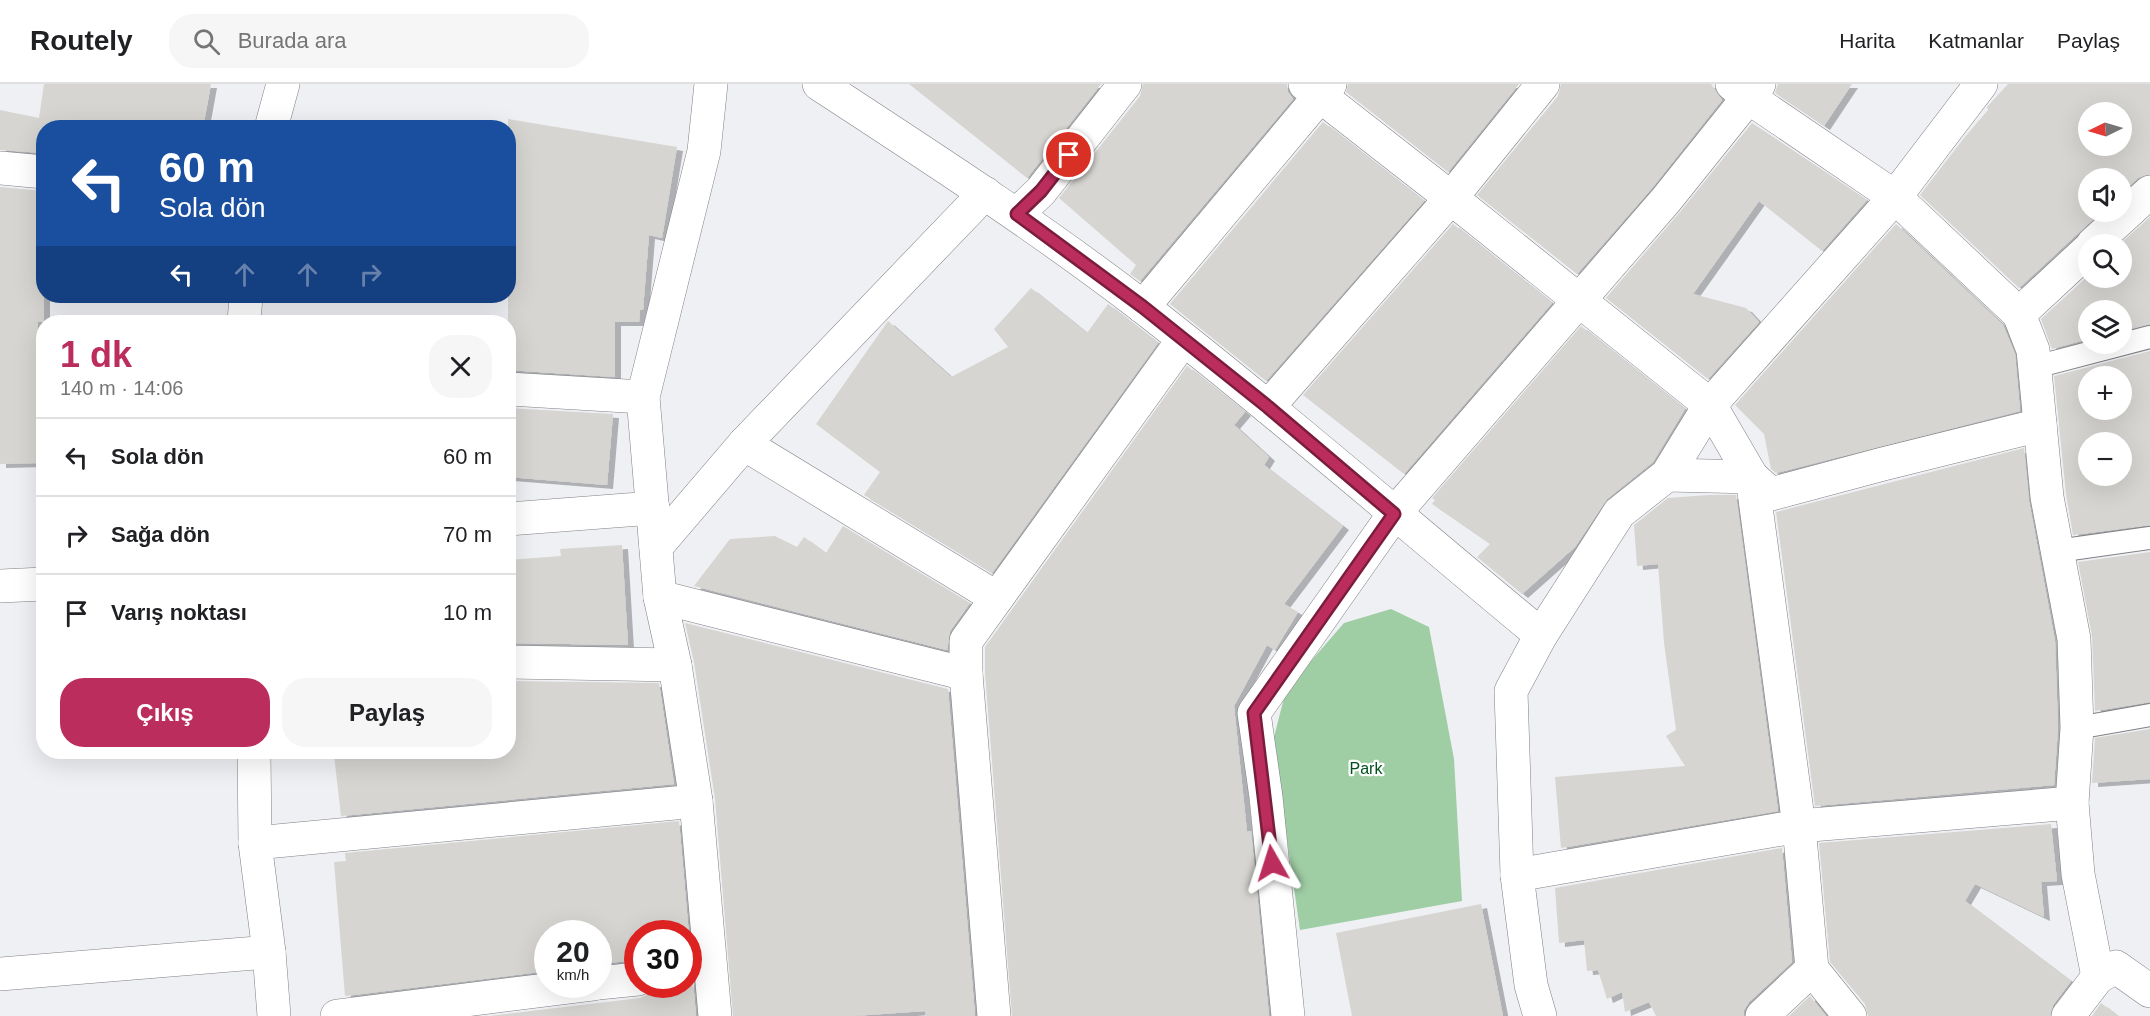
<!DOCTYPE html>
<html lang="tr">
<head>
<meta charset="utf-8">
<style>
  body { margin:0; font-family:Helvetica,sans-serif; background:#f6f6f6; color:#202124; height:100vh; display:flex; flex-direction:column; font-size:22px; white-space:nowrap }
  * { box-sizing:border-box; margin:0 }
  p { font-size:20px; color:#757577 }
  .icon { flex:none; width:33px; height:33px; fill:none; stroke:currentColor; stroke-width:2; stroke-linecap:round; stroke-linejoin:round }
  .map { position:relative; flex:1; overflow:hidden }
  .panel { position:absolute; left:36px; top:231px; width:480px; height:444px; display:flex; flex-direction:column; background:#fff; border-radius:24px; box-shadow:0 6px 24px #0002 }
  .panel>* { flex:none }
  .banner { position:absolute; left:36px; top:36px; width:480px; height:183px; border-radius:24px; box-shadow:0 6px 24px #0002; background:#1a4fa0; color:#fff; overflow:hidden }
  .needle { width:39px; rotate:265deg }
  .controls { position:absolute; left:2078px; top:18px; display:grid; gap:12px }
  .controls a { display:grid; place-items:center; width:54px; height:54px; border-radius:50%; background:#fff; box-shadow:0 6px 24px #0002; font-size:30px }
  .speed { position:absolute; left:534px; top:836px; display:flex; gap:12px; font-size:30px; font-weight:700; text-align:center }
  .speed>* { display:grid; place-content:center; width:78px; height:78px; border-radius:50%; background:#fff; box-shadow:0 6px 24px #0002; line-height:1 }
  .speed small { font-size:15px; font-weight:400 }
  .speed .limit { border:9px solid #d22; background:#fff; color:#111 }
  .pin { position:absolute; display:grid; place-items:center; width:51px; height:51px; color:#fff; margin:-26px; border:3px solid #fff; border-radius:50%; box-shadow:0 2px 6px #0007 }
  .me { position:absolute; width:66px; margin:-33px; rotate:354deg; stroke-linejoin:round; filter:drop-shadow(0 0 4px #0008) }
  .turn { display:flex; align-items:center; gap:21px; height:126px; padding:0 24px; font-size:27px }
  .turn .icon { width:78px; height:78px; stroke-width:2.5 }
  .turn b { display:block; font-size:42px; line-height:51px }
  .lanes { display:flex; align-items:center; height:57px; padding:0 24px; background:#0003; justify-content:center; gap:30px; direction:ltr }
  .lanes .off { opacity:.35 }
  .round { display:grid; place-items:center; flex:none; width:63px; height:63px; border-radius:24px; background:#f6f6f6 }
  .headline { display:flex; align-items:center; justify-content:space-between; height:102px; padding:0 24px }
  h1 { font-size:36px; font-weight:700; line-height:45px; color:#bb2d5c }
  .cta { display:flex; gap:12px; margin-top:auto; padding:12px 24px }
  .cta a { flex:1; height:69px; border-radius:24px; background:#bb2d5c; color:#fff; font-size:24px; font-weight:700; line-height:69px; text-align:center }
  .cta a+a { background:#f6f6f6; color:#202124 }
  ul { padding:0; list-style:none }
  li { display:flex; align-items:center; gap:18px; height:78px; padding:0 24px; border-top:2px solid #e0e0e0 }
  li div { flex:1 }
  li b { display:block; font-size:22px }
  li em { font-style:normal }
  header { display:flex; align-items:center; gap:36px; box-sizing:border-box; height:84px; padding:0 30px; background:#fff; border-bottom:2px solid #e0e0e0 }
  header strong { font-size:28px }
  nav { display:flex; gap:33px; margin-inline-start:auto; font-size:21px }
  .search { width:420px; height:54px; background:#f6f6f6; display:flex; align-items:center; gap:15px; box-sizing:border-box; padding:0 21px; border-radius:24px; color:#757577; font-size:22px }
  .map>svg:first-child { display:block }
</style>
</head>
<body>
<header>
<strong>Routely</strong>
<div class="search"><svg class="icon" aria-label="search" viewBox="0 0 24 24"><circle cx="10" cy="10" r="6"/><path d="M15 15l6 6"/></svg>Burada ara</div>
<nav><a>Harita</a><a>Katmanlar</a><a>Paylaş</a></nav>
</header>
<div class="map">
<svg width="2150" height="932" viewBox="0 0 2150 932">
  <defs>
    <filter id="shadow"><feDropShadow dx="6" dy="4" stdDeviation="0" flood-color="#0004"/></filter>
  </defs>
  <rect width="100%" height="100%" fill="#eff0f4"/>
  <path fill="#9fcda4" d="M1391 525 1429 543 1454 675 1462 817 1300 846 1273 657 1286 606 1344 539Z"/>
  <g fill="#d7d5d1" fill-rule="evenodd" filter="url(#shadow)">
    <path d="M44 0H211L203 44H44V69L0 66V26L39 34Z"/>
    <path d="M909 0H1101L1027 94Z"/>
    <path d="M1143 0H1287L1288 8 1293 15 1140 197 1130 190 1136 181 1059 114 1140 12Z"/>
    <path d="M1348 0H1519L1448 88 1346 8Z"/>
    <path d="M1561 0H1711L1722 16 1652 104 1577 190 1477 111 1558 12Z"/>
    <path d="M1778 0H1852L1824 42 1775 9Z"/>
    <path d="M2008 0H2150V90L2138 94 2121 109V94H2088V128H2101L2019 204 1920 111 1964 54 1988 26 1987 23ZM2088 28H2121V62H2088Z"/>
    <path d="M508 35 677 63 662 154 649 151 643 226H640L639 238H615V293L508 286Z"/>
    <path d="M1323 38 1424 117 1266 297 1170 220Z"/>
    <path d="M1752 39 1867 116 1822 167 1759 117 1693 210 1746 224 1759 238 1708 295 1606 214 1680 128Z"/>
    <path d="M0 103 44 107V238H38V286H36L37 379 0 380Z"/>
    <path d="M2150 133V240L2121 247V226H2088V255L2052 265 2041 235 2088 192V194H2121L2120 160Z"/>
    <path d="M1453 140 1552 219 1404 390 1303 311Z"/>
    <path d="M1896 140 2003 241 2015 270 2020 327 1776 389 1771 385 1764 350 1735 321Z"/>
    <path d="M1031 204 1087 249 1108 220 1158 259 992 489 864 411 880 388 816 340 888 237 951 293 1008 263 994 245Z"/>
    <path d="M1581 242 1685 325 1653 378 1607 415 1575 463 1522 510 1477 473 1490 460 1432 420 1435 416 1432 414Z"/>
    <path d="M2150 267V441L2073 451 2066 410 2054 292ZM2088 292H2121V326H2088ZM2088 358H2121V392H2088Z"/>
    <path d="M1187 282 1245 328 1234 341 1269 373 1264 381 1343 442 1284 520 1298 528 1275 566 1267 561 1234 622 1247 748 1251 747 1269 932H1012L985 589V563Z"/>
    <path d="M508 324 613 330 607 401 508 393Z"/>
    <path d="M2024 364 2029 417 2055 557 2058 644 2054 701 1815 722 1776 428Z"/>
    <path d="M1709 411H1736L1778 727 1561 764 1555 693 1685 682 1666 652 1676 646 1664 559 1658 480 1637 482 1634 441 1668 414Z"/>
    <path d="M843 442 970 519 950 547 947 566 694 502 730 455 775 452 797 463 804 453 826 469Z"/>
    <path d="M622 461 628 561 508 559V476L561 472 560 465Z"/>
    <path d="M2150 468V618L2095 627 2092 552 2078 478Z"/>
    <path d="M685 539 948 605 975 932H926L925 927 853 932H733L715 715 694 578Z"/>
    <path d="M508 597 659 599 674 700 341 732 334 671 360 668H508Z"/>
    <path d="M2150 645V695L2092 699 2095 654Z"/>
    <path d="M679 737 696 932H489L640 914 649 910 656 900H688V849H638V876L598 880V849H548V887L345 912 334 778 346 777 345 769Z"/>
    <path d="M2051 740 2057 797 2041 798 2044 833 1975 800 1965 817 2071 897 2053 921 2050 932H1868L1865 920 1830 878 1819 759Z"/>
    <path d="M1782 764 1792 878 1749 918 1744 926V932H1656L1649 918 1625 928 1622 908 1607 915 1598 886 1587 887 1584 856 1559 859 1555 804Z"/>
    <path d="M1481 820 1503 932H1352L1336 849Z"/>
    <path d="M1810 912 1826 932H1789Z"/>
    <path d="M2101 919 2118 932H2092Z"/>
  </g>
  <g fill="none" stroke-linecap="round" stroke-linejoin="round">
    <defs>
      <g id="service">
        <path d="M2035 283 2150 253"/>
        <path d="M2057 467 2150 454"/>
        <path d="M2077 644 2150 631"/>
      </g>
      <g id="minor">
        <path d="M711 0 704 67 643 313 660 513 675 581 696 717 715 932"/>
        <path d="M819 0C929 72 1039 143 1143 223 1279 329 1409 442 1541 551"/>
        <path d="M1305 0 1451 114 1710 321 1752 393 1799 742 1812 885 1850 932"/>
        <path d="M1732 0 1748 13 1895 113 2019 230 2033 266 2047 413 2074 555 2077 644 2072 719 2078 790 2098 893 2116 883 2150 907"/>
        <path d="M0 84 44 88"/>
        <path d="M1017 130 1041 107 1125 0"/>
        <path d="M2093 160 2150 108"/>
        <path d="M1143 223 1330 0"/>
        <path d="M2019 230 2088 166"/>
        <path d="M508 305 643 313"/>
        <path d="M1268 323 1451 114 1543 0"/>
        <path d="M744 360 997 514"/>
        <path d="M1667 391 1752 393 1771 410 1883 380 2040 341"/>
        <path d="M508 435 653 424"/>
        <path d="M656 463 744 360 985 109"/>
        <path d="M0 502 44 500"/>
        <path d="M660 513 966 590"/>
        <path d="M508 578 675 581"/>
        <path d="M255 759 696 717"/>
        <path d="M1517 791 1799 742 2072 719"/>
        <path d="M0 890 269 868"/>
        <path d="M598 899 638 895"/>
        <path d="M337 932 594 900"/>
        <path d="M994 932 966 590V557L1183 256"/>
        <path d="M1288 932 1266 713 1254 629 1394 430 1666 116 1759 0"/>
        <path d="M1540 932 1531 901 1517 791 1511 607 1541 551 1619 429 1667 391 1710 321 1895 113 1981 0"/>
        <path d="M1762 932 1812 885"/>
        <path d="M2068 932 2098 893"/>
      </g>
      <g id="tertiary">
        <path d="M271 44 283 0"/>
        <path d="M244 238 246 212"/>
        <path d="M254 668 255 759 269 868 274 932"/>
      </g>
    </defs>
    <use href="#service" stroke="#818185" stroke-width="24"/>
    <use href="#minor" stroke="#818185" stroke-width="34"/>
    <use href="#tertiary" stroke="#818185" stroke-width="34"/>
    <use href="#service" stroke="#fff" stroke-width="22"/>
    <use href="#minor" stroke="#fff" stroke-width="33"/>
    <use href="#tertiary" stroke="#fff" stroke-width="33"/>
  </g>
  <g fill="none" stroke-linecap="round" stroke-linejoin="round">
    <defs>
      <path id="route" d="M1069 71 1041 107 1017 130 1143 223 1268 323 1394 430 1254 629 1272 779"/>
    </defs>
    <use href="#route" stroke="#7a1d3c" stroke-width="15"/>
    <use href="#route" stroke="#bb2d5c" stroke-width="10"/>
  </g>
  <g text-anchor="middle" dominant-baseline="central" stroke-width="4.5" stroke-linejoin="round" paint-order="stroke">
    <g font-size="16" fill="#00511c" stroke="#fff">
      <text x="1366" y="684">Park</text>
    </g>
  </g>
</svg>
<div class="controls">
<a><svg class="needle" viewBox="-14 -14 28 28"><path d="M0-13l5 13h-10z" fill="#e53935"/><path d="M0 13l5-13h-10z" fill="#757577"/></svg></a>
<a><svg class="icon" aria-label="sound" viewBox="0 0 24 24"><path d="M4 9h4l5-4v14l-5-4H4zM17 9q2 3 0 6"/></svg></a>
<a><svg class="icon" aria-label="search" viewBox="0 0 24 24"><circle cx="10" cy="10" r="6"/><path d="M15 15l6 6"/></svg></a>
<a><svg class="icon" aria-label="layers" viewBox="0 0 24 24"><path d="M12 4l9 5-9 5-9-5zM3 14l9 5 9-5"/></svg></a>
<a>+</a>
<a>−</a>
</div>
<div class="speed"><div>20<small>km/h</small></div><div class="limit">30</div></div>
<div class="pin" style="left:1069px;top:71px;background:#d93025"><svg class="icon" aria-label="arrive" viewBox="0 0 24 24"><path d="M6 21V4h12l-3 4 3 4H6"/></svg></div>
<svg class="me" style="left:1272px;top:779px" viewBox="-20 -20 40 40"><path d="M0-17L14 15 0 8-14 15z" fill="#bb2d5c" stroke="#fff" stroke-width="4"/></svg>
<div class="banner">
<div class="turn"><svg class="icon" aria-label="left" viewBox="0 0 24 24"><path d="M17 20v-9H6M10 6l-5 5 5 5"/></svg><div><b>60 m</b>Sola dön</div></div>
<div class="lanes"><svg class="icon" aria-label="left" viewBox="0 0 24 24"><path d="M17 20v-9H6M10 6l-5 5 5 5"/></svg><svg class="icon off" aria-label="ahead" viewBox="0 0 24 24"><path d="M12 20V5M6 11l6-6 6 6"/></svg><svg class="icon off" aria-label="ahead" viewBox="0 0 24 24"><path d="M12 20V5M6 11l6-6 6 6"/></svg><svg class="icon off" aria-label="right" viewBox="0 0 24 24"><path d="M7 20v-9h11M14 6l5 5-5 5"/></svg></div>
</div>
<section class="panel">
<div class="headline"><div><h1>1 dk</h1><p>140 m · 14:06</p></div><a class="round"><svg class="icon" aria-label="close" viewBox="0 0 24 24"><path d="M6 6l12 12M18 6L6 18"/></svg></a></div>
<ul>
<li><svg class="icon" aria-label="left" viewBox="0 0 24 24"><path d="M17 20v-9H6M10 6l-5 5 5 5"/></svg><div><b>Sola dön</b></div><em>60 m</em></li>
<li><svg class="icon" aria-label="right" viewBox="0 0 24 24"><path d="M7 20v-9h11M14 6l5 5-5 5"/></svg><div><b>Sağa dön</b></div><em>70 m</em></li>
<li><svg class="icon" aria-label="arrive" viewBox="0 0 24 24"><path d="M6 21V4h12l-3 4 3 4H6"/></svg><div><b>Varış noktası</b></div><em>10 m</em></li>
</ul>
<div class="cta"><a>Çıkış</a><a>Paylaş</a></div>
</section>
</div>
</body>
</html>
